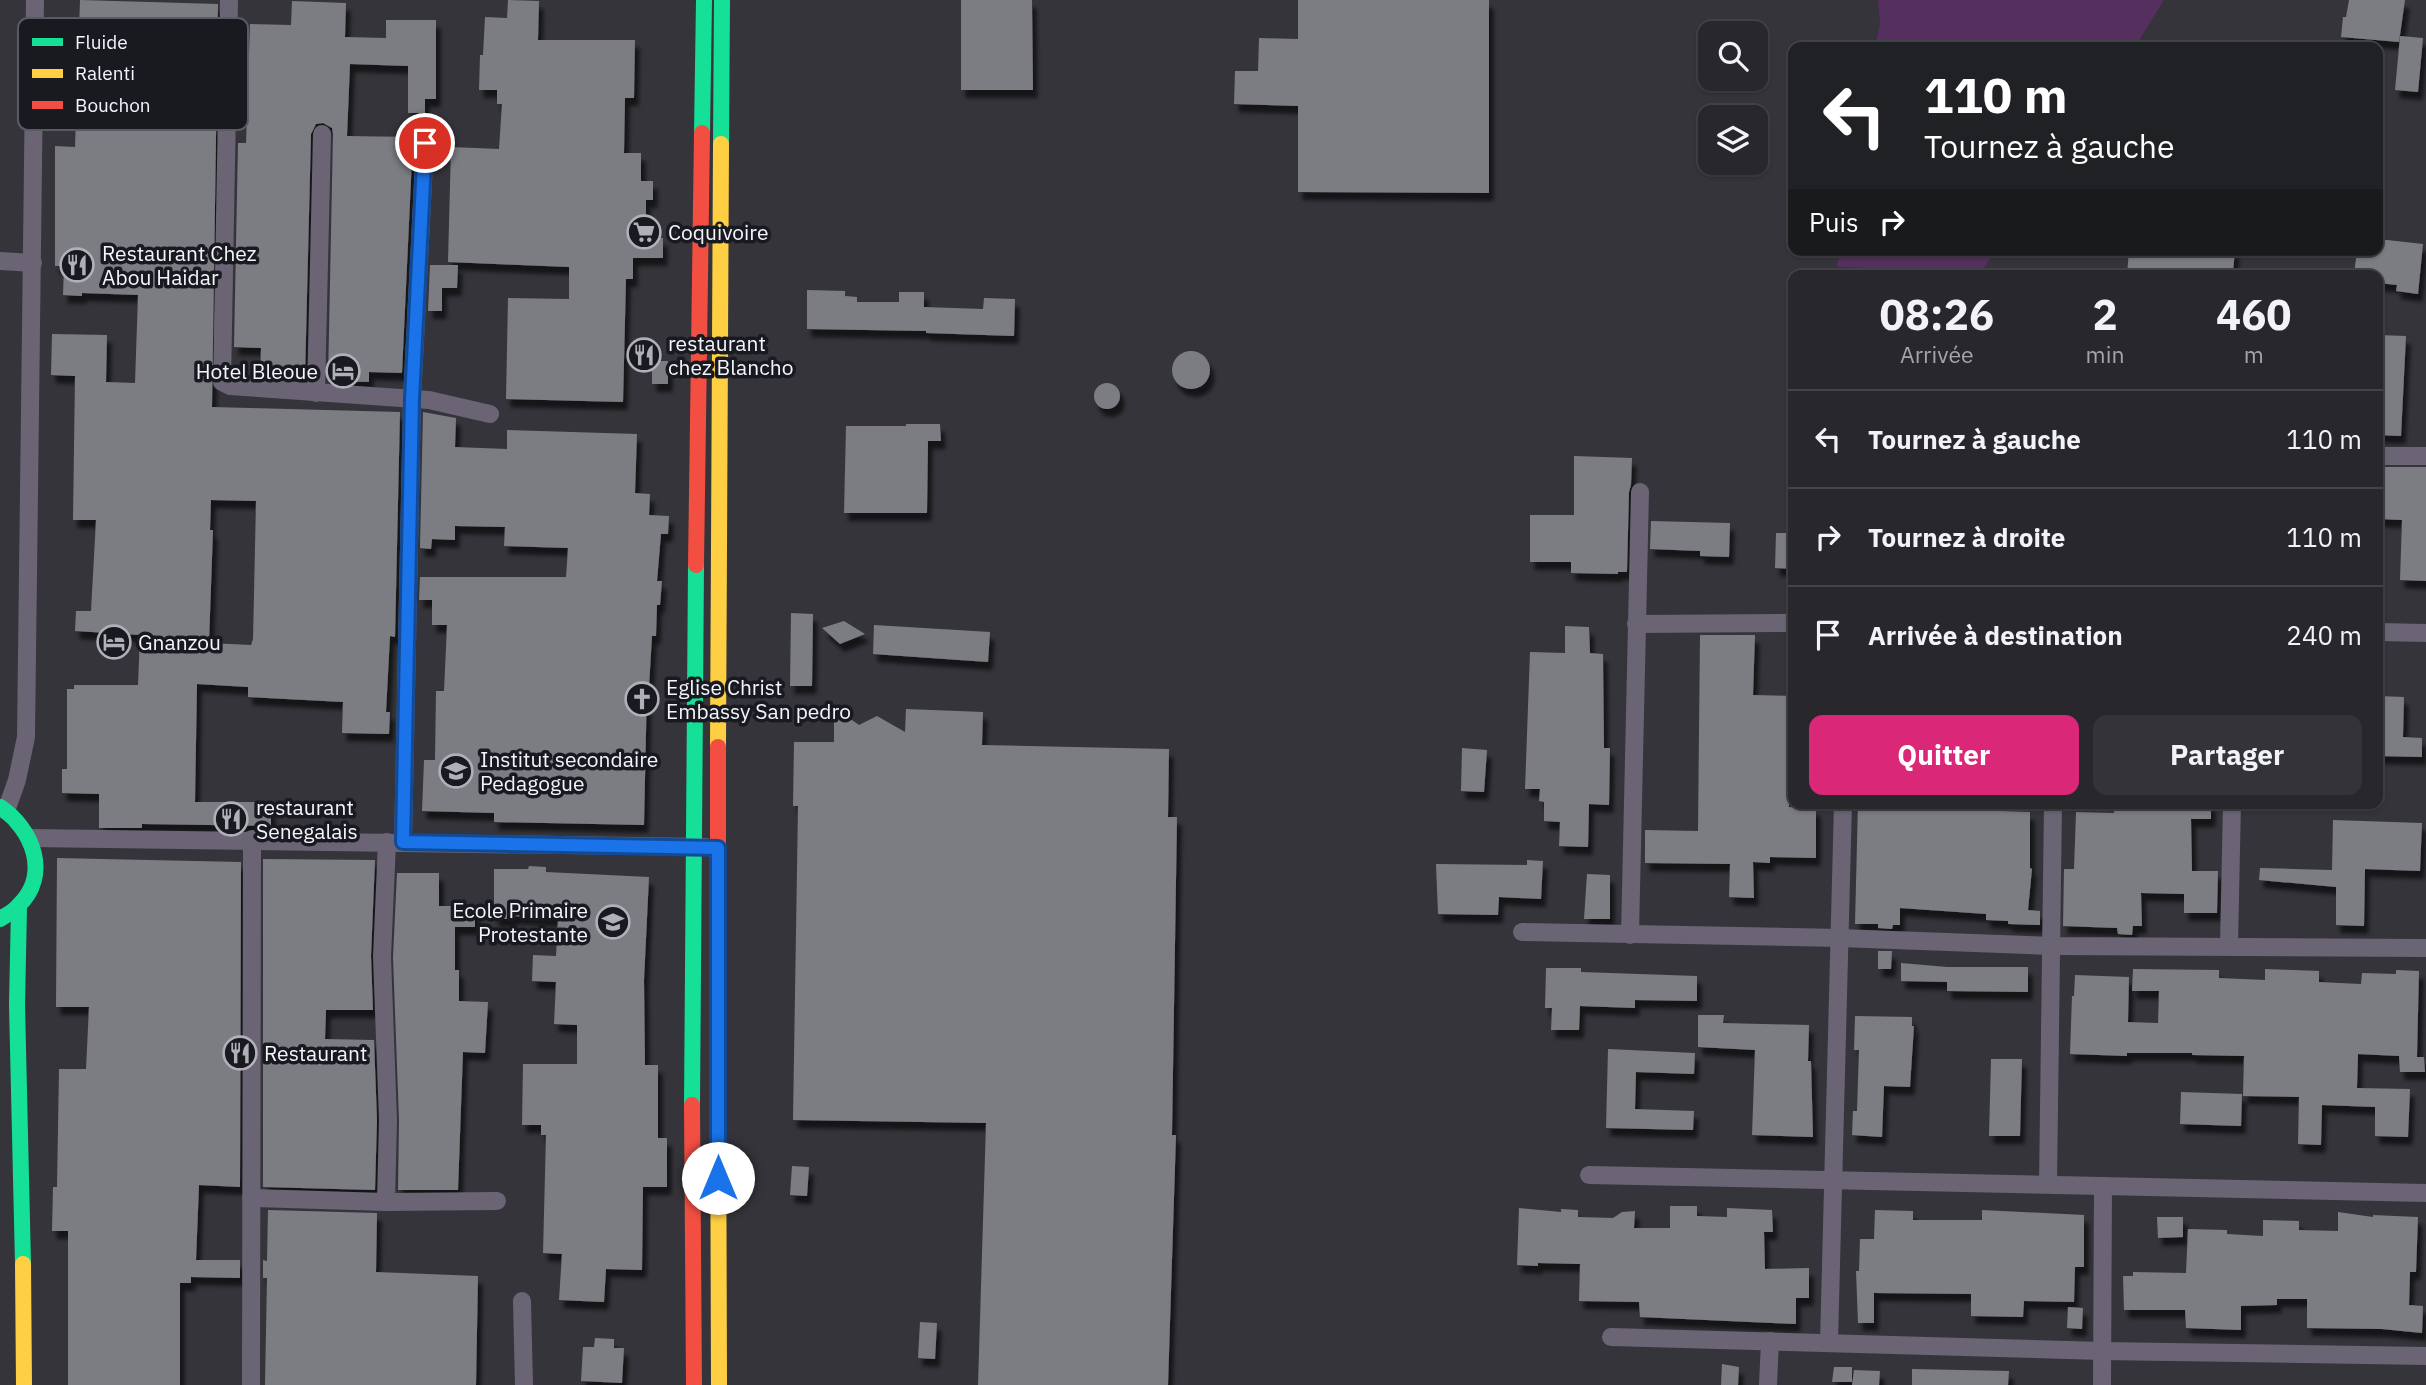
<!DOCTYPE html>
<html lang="fr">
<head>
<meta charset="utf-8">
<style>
  body { margin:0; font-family:"IBM Plex Sans",sans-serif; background:#333338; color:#f1f3f6; height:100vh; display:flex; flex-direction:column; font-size:26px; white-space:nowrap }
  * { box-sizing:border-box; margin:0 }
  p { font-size:23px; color:#a4a5a9 }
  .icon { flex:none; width:38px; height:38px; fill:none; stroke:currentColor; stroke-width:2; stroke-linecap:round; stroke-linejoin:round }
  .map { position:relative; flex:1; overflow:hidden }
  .side { position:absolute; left:1788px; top:270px; width:595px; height:539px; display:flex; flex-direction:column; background:#27272c; border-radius:14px; box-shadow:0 2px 5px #0004,0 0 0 2px #434448 }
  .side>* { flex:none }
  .guide { position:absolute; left:1788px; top:42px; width:595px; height:214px; border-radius:14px; box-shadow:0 2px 5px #0004,0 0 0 2px #434448; background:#202124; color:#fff; overflow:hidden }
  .tools { position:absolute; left:1698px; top:21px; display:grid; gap:14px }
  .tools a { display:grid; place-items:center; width:70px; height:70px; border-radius:14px; background:#27272c; box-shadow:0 2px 5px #0004,0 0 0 2px #434448; font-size:35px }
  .pin { position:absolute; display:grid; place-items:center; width:60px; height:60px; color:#fff; margin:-30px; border:4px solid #fff; border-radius:50%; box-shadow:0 2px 7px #0007 }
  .me { position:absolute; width:77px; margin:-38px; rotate:0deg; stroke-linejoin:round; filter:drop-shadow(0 0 5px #0008) }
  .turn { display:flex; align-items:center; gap:24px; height:147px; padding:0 21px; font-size:32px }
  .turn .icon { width:91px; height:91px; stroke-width:2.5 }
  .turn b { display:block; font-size:49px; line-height:60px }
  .then { display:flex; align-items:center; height:66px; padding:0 21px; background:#0003; gap:14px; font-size:26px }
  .eta { display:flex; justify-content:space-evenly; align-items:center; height:119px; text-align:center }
  .eta b { font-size:42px; font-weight:800; line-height:49px }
  .button { display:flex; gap:14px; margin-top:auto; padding:14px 21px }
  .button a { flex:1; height:80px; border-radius:14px; background:#db2777; color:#fff; font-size:28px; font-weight:800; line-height:80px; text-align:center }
  .button a+a { background:#333338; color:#f1f3f6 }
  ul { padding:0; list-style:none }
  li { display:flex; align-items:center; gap:21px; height:98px; padding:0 21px; border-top:2px solid #434448 }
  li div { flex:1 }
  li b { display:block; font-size:26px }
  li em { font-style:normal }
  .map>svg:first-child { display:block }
</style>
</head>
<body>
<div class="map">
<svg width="2426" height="1385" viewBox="0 0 2426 1385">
  <defs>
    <filter id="shadow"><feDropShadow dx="4.5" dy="8" stdDeviation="2" flood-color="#0009"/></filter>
  </defs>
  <rect width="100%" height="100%" fill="#34343a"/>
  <g fill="#552f5d">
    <path d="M1878 0H2164L2135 47H1875L1880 23Z"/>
    <path d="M1840 250H1996L1981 272 1837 267Z"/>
  </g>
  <g fill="#7c7d83" fill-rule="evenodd" filter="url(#shadow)">
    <path d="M80 0 218 4 212 407 400 412 395 637 390 636 386 712H390L389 734 342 733 343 702 248 697V687L197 684 195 802H271V826L142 824V828H99V794L62 793V769H67V689H74V685H138L140 635 75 631 76 611H91L96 520H73L75 376 51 375 52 334 107 335 106 382 135 383 138 295 82 293V296L63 295 64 266H55V146L75 147ZM211 500 256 501 253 639 251 645 209 643 213 530H210Z"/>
    <path d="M508 0 539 1 538 40H635L634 98H625L624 153H641V181H653V200H646V238H663V258H633V279H626L623 402 506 399 508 298 569 299V267L448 262 451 147 499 149 502 104H497V90H479L480 55H483L485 17 507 18Z"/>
    <path d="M961 0H1032L1033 90H961Z"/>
    <path d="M1298 0H1489V193L1298 192V106L1234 104 1235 71H1258L1259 38 1298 39Z"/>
    <path d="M2349 0H2405L2399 42 2341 37 2343 17H2346Z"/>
    <path d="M292 1 346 3 345 37 386 38V20H436V99H425V113H408V66L350 64 347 136 413 137 402 373 369 372V382L328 381 333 134 332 128 323 123 316 124 311 134 305 377H260L261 348 234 347 238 143H246L250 24 291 25Z"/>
    <path d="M2400 36 2423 38 2418 92 2395 90Z"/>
    <path d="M2378 239 2423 244 2418 294 2396 291 2397 285 2378 283V275H2354L2357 250H2378Z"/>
    <path d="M2129 250H2235L2233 272 2190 269V275H2127Z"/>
    <path d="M430 265H458L457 288H442V311H428Z"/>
    <path d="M807 290 845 291V296L857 297V302H899V292H924V307L983 309 984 298 1015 299 1014 336 926 333V331L807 329Z"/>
    <path d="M2378 335 2406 336 2401 436 2378 435Z"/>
    <circle cx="1191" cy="370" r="19"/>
    <rect x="652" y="361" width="16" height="23"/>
    <circle cx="1107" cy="396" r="13"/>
    <path d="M423 412 456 418 455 447 507 449V430L637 434 635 493 650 494 649 515 669 516 668 534H661L657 581H662L660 605H657L656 636H652L649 687H647L644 825 494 822V813L422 811 424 760H435L436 691H444L447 625H432V600H419L420 577H566L568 548 504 546 505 527 455 526V540L432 539 431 549 420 548Z"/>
    <path d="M906 424H940L941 441H928L927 513H844L846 426H906Z"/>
    <path d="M1574 456 1632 458 1631 485 1629 492 1627 572H1618V574L1571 573V562H1530V515H1574Z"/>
    <path d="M2378 467H2426V581L2400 580 2402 520 2378 519Z"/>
    <path d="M1651 521 1730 523 1729 557 1700 556V551L1650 549Z"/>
    <path d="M1776 533H1794V569L1775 568Z"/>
    <path d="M791 613 813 614 812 686H790Z"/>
    <path d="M844 621 865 634 840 644 822 628Z"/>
    <path d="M874 625 990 632 988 662 873 654Z"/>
    <path d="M1565 626 1589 627 1590 653 1603 654 1604 748H1610L1609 805 1589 804 1588 847 1559 846 1560 822 1544 821V802L1539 801 1540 789H1525L1530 652 1565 653Z"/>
    <path d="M1700 635H1755L1753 695 1794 696V747H1791L1789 807 1816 808V858L1770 857V863L1753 862 1754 898 1729 897 1730 864 1645 863V830L1698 831Z"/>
    <path d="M2378 696 2404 697 2403 737 2422 738V757L2378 756Z"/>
    <path d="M906 709 983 712 982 745 1169 749 1168 817H1177L1172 1135H1176L1168 1385H978L986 1123 793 1120 798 806H793L794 742H834V720L845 715 859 725 877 716 905 732Z"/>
    <path d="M1462 748 1487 750 1484 792 1461 791Z"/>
    <path d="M1858 803H1938V809L2030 812V868L2032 869 2028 910 2040 911V925L2008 924V921L1986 920V914L1900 908V925H1893L1892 929 1878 928V924H1855Z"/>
    <path d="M2121 803H2211V819H2191L2192 871H2218L2217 913H2184V894L2141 893 2142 926H2133L2132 935 2118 934 2117 928 2063 926 2064 869H2074L2076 812 2114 813V810H2121Z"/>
    <path d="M2333 820 2422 823 2420 871 2365 869 2364 926 2336 925V887L2259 880 2260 868 2332 870Z"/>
    <path d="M57 858 241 862 240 1187 199 1185 196 1260H240V1278L191 1277V1283H180V1385H68V1231H52L53 1187H57L59 1069H86L89 1007H56Z"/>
    <path d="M263 859 375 860 371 956 373 1010H326L325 1039 374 1040 377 1120 375 1190 263 1187Z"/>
    <path d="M1527 860 1543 861 1541 899 1499 897 1498 915 1438 914 1436 864 1527 865Z"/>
    <path d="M529 866 546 867V872L649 877 644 980 645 1065H658V1138H667V1187H643L642 1270 606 1269 604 1302 559 1300 562 1254 543 1253 546 1135H541V1125H522L523 1064H577V1025L554 1024 556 982 532 981 533 955 556 956 558 919 513 916V919H494V869H528Z"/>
    <path d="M397 873H439V906H475V927H455V970H459V1001L488 1002 485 1053 463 1052 458 1190H398L399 1120 393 957Z"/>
    <path d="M1587 874 1610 875V919H1584Z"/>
    <path d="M1878 951H1892L1891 969H1878Z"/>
    <path d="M1901 963 1947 967H2028V992L1947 991V982L1901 981Z"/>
    <path d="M1546 968H1581V972L1697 976V1001L1635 1000V1008L1580 1006 1579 1030H1551L1552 1008H1545Z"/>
    <path d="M2133 969 2219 970V978L2265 980V969L2319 971V982L2361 984 2362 973 2396 974V970L2419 971 2417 1057H2424L2425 1072H2400L2399 1056 2358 1054 2357 1088 2410 1089 2408 1137 2375 1136V1107L2322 1105 2321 1145 2298 1144 2299 1097 2243 1096 2244 1056 2192 1055V1053H2127V1056L2070 1054 2072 996H2074L2075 975 2129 977 2128 1022 2158 1023 2159 991H2132Z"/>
    <path d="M1698 1015H1724L1723 1023 1809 1025 1808 1061H1811L1813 1137 1752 1135 1755 1050 1698 1047Z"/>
    <path d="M1855 1016 1912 1017V1026H1914L1910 1087 1884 1086 1882 1137 1852 1135 1853 1111H1857L1859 1050H1854Z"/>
    <path d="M1608 1049 1695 1053 1694 1074 1636 1072 1635 1109 1694 1111 1693 1130 1606 1128Z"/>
    <path d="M1991 1059H2022L2020 1136H1989Z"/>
    <path d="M2181 1092 2242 1094 2241 1126 2180 1124Z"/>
    <path d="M792 1166 809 1167 807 1196 790 1195Z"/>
    <path d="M1670 1206H1697V1216L1727 1217V1208L1772 1210 1773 1232H1764L1765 1269 1809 1268V1298H1796V1324L1640 1317 1639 1302 1579 1301 1580 1264 1538 1263V1266L1517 1265 1519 1208 1561 1212V1209L1578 1210V1217L1613 1218 1622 1212 1635 1211 1634 1228H1670Z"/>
    <path d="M268 1210 377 1213 376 1272 478 1276 476 1385H265L267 1278H263V1260L267 1261Z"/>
    <path d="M1875 1210 1913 1211V1220H1982V1210L2084 1215V1267H2075L2074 1302 2024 1301 2023 1317 1971 1316V1294L1874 1293V1323H1858L1856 1271H1859L1860 1239H1874Z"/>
    <path d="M2338 1212 2373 1217V1215L2418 1217 2416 1272H2410L2409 1305 2423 1306 2422 1333 2382 1329 2307 1328V1299H2277V1305L2241 1306V1330L2186 1328 2185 1310H2124L2123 1276H2133V1272L2186 1273 2188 1229 2227 1230V1234L2263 1236V1220L2299 1221V1230L2338 1231Z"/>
    <path d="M2157 1217H2183V1237L2158 1238Z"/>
    <path d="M2068 1307 2083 1308 2082 1329 2067 1328Z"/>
    <path d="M920 1322 937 1323 935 1359 918 1358Z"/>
    <path d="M595 1338 614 1339V1348H624L622 1383 581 1381 583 1347H594Z"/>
    <path d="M1722 1364 1739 1367 1738 1385H1721Z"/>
    <path d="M1834 1367H1852V1382H1832Z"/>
    <path d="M1912 1369 2009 1371 2008 1385H1912Z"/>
    <path d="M1854 1370 1880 1371 1879 1385H1852Z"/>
  </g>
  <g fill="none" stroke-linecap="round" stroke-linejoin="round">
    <g stroke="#6a6475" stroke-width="18">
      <path d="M229 0 222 382 230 386 429 400 490 414"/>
      <path d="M0 261 33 263"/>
      <path d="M316 393 322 134"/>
      <path d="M2378 456H2426"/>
      <path d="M1636 624 1794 623"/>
      <path d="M2378 632 2426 633"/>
      <path d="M6 811 17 780 26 737 35 0"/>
      <path d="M30 838 706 847"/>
      <path d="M403 842 412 399 425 143"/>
      <path d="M1522 932 1840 938 2052 946 2426 948"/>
      <path d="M1630 935 1640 492"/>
      <path d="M2229 945 2232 803"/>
      <path d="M1589 1175 2426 1193"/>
      <path d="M2048 1184 2053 803"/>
      <path d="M251 1198 386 1202 497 1201"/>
      <path d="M386 1202 388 1120 382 957 387 842"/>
      <path d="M522 1301 524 1385"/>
      <path d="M1611 1337 2102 1351 2426 1356"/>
      <path d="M1829 1342 1843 803"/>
      <path d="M251 1385 252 839"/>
      <path d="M1768 1385 1770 1341"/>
      <path d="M2102 1385 2103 1186"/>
    </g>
    <g stroke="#16e098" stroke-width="16">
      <path d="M702 133 704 0"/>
      <path d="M721 144 722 0"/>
      <path d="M0 807C33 829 51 875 18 906 13 912 6 915 0 919"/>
      <path d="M19 907 17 1005 23 1264"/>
      <path d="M692 1105 696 565"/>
    </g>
    <g stroke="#ffcf43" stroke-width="16">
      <path d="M718 747 721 144"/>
      <path d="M718 1059 719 1385"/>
      <path d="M23 1264 24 1385"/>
    </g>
    <g stroke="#f24e42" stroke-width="16">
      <path d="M696 565 702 133"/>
      <path d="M718 1059V747"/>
      <path d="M692 1105 694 1385"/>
    </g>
  </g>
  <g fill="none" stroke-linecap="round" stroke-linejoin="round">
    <defs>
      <path id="route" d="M425 143 412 399 403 842 718 848V1178"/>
    </defs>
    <use href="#route" stroke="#114b97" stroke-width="18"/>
    <use href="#route" stroke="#1a73e8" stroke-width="12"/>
  </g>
  <defs>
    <symbol id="supermarket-ring" viewBox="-11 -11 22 22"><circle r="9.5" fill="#191a20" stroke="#b0b1b8" stroke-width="1.5"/><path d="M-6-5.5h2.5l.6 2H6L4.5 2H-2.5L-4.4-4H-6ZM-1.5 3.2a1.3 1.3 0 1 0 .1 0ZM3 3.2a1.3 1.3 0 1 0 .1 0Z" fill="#b0b1b8"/></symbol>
    <symbol id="restaurant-ring" viewBox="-11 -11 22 22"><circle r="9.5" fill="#191a20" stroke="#b0b1b8" stroke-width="1.5"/><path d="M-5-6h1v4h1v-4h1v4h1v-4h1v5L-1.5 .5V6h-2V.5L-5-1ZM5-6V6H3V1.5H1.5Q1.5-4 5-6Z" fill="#b0b1b8"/></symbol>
    <symbol id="hotel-ring" viewBox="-11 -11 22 22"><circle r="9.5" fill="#191a20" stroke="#b0b1b8" stroke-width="1.5"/><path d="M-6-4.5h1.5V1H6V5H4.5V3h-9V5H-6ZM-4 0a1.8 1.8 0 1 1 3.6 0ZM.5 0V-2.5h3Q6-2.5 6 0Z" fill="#b0b1b8"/></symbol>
    <symbol id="church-ring" viewBox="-11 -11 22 22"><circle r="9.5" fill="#191a20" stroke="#b0b1b8" stroke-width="1.5"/><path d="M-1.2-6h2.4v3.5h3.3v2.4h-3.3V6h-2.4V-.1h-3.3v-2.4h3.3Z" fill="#b0b1b8"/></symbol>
    <symbol id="school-ring" viewBox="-11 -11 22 22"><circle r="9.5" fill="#191a20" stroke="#b0b1b8" stroke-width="1.5"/><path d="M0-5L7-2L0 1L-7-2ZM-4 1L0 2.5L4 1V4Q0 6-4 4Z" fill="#b0b1b8"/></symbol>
  </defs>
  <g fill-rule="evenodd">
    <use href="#supermarket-ring" x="625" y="213" width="38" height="38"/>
    <use href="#restaurant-ring" x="58" y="246" width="38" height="38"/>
    <use href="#restaurant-ring" x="625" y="336" width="38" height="38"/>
    <use href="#hotel-ring" x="324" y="352" width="38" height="38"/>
    <use href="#hotel-ring" x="95" y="623" width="38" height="38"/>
    <use href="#church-ring" x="623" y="680" width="38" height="38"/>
    <use href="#school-ring" x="437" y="752" width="38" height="38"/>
    <use href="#restaurant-ring" x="212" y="800" width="38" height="38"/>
    <use href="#school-ring" x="594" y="903" width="38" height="38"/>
    <use href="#restaurant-ring" x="221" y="1034" width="38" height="38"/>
  </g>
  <g text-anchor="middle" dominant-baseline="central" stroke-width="7" stroke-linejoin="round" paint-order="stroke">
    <g font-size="21" fill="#f3f4fc" stroke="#191a20" text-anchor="start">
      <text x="668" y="232">Coquivoire</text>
      <text x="102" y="253">Restaurant Chez<tspan x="102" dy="24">Abou Haidar</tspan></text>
      <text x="668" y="343">restaurant<tspan x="668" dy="24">chez Blancho</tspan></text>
      <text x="318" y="371" text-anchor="end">Hotel Bleoue</text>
      <text x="138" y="642">Gnanzou</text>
      <text x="666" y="687">Eglise Christ<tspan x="666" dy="24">Embassy San pedro</tspan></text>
      <text x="480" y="759">Institut secondaire<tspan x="480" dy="24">Pedagogue</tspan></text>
      <text x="256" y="807">restaurant<tspan x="256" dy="24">Senegalais</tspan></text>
      <text x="588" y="910" text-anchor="end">Ecole Primaire<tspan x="588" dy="24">Protestante</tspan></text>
      <text x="264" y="1053">Restaurant</text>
    </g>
  </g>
  <rect x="18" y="18" width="230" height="112" rx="10" fill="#191a20" stroke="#5a5b62" stroke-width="2"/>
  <rect x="32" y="38" width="31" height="8" fill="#16e098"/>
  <rect x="32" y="69" width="31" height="9" fill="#ffcf43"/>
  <rect x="32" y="101" width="31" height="8" fill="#f24e42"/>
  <g font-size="19" fill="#f3f4fc">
    <text x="75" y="49">Fluide</text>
    <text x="75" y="80">Ralenti</text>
    <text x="75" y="112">Bouchon</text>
  </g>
</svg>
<div class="tools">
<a><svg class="icon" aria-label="search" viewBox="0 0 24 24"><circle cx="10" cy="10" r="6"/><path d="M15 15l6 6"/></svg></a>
<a><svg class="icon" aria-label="layers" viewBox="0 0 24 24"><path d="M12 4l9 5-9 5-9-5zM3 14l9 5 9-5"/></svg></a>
</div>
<div class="pin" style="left:425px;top:143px;background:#d93025"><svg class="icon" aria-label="arrive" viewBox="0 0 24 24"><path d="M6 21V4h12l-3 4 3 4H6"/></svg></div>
<svg class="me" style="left:718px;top:1178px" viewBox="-20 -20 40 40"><circle r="19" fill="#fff"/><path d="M0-13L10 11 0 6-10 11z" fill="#1a73e8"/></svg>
<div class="guide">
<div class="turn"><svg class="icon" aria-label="left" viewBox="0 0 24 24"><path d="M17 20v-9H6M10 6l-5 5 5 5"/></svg><div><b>110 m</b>Tournez à gauche</div></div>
<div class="then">Puis<svg class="icon" aria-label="right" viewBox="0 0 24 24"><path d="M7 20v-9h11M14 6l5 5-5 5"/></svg></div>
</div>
<section class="side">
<div class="eta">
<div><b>08:26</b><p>Arrivée</p></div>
<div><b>2</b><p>min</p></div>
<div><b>460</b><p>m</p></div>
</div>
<ul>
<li><svg class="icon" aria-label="left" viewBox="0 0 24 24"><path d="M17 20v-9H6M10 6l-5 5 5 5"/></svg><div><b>Tournez à gauche</b></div><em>110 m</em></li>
<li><svg class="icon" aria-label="right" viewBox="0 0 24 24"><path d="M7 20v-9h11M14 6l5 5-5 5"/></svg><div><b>Tournez à droite</b></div><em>110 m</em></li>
<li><svg class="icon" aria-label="arrive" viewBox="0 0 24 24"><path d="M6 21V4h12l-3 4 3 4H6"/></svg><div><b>Arrivée à destination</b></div><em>240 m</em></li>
</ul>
<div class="button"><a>Quitter</a><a>Partager</a></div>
</section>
</div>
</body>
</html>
